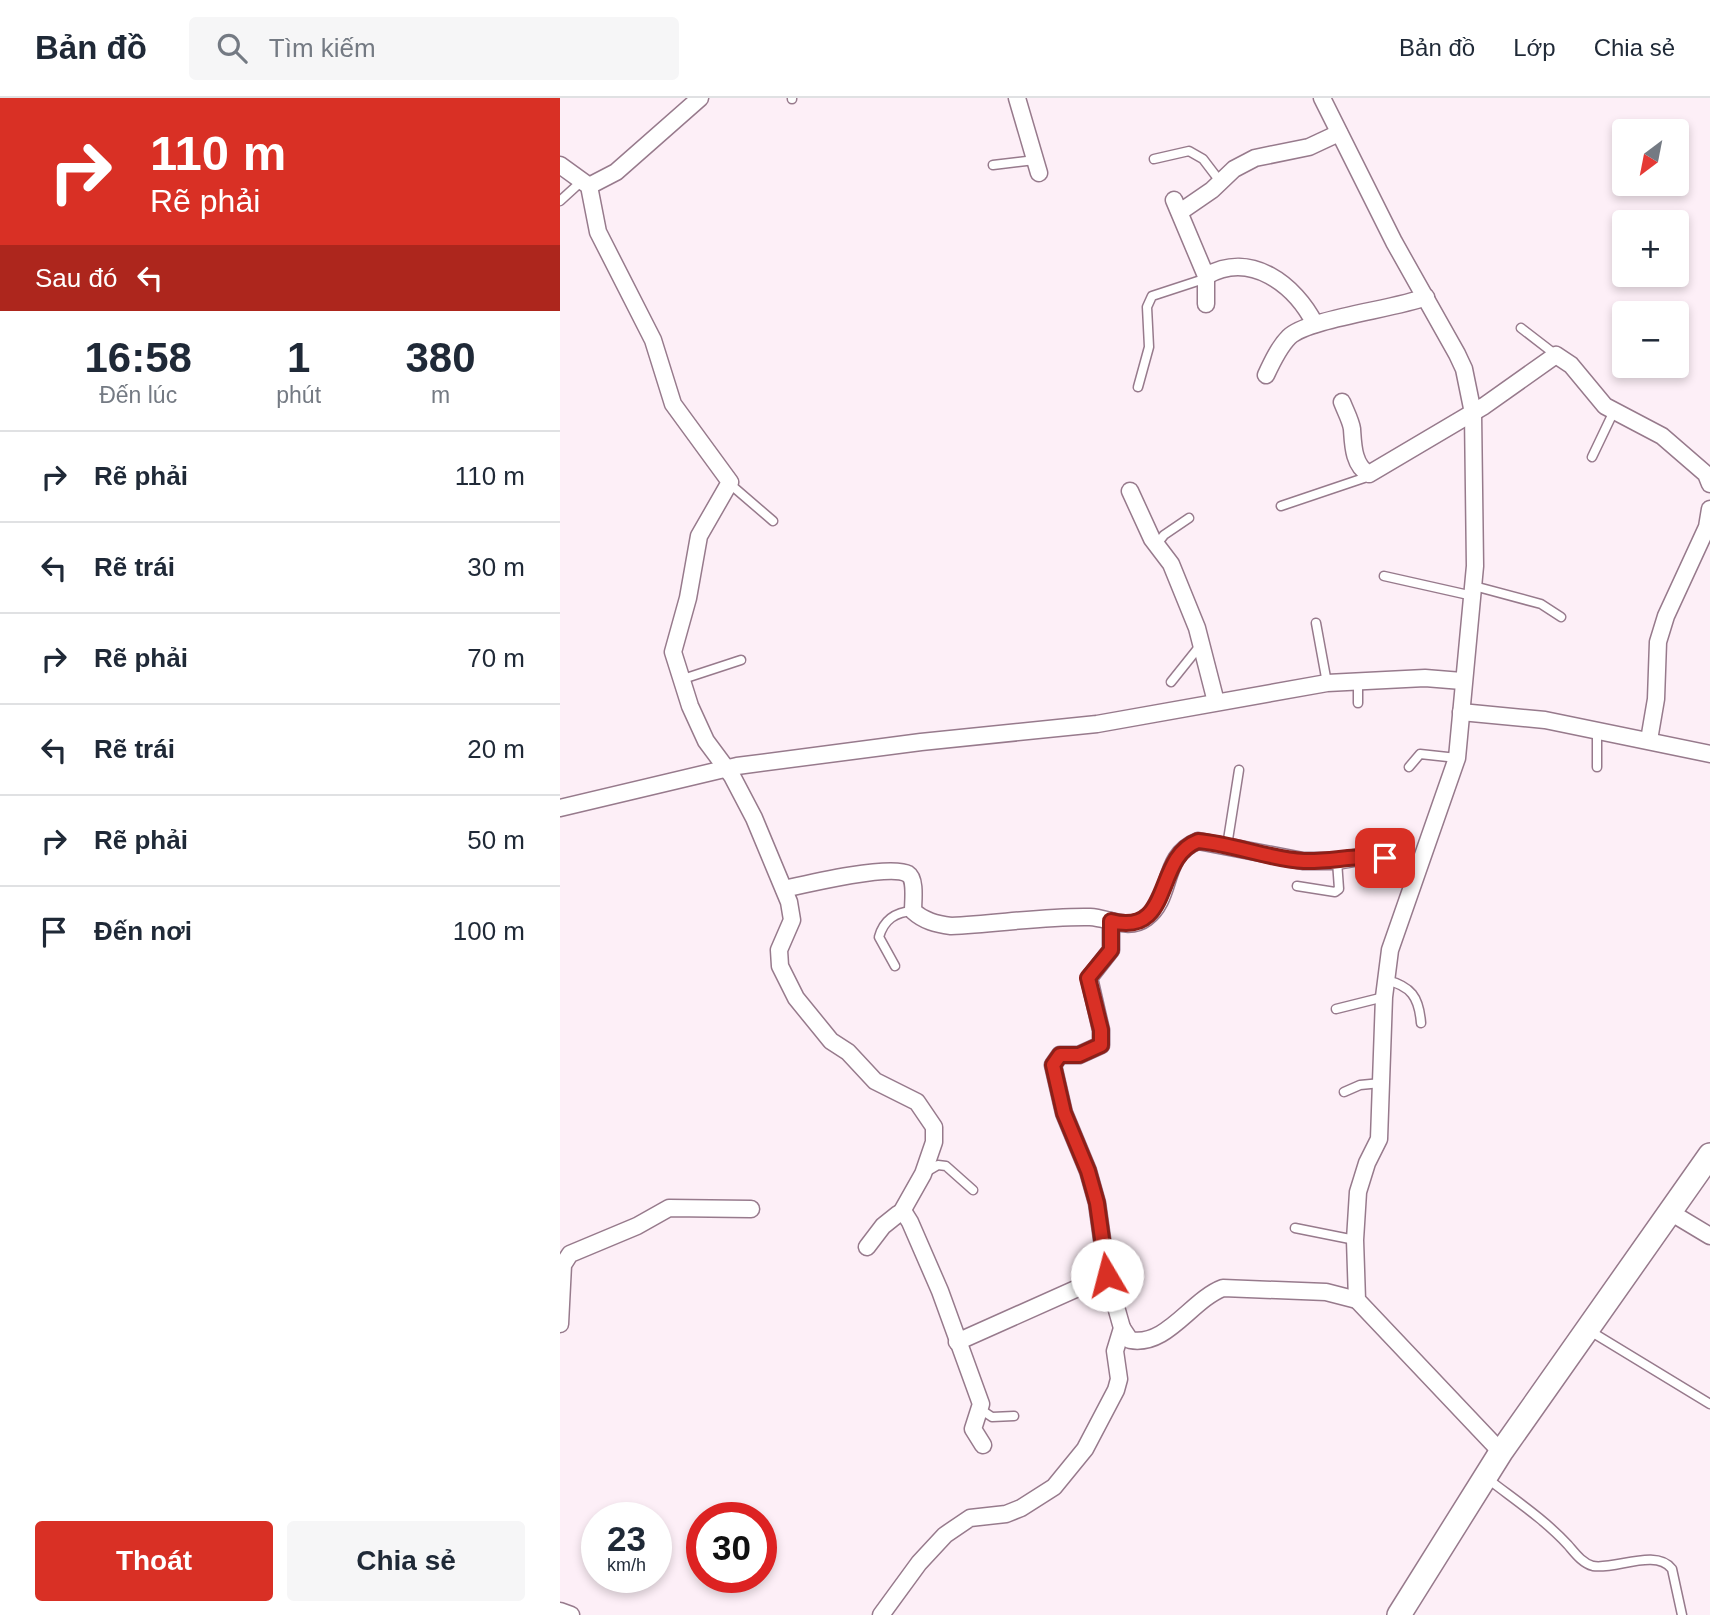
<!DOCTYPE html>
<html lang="vi">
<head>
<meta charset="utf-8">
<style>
  body { margin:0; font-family:Arial,sans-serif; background:#f6f6f7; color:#1f2937; height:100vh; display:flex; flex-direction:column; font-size:26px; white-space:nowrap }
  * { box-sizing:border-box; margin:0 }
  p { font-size:23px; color:#747a83 }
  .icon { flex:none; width:38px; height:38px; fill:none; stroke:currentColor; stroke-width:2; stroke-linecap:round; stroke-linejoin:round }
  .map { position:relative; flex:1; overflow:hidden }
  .details { display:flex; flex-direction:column; background:#fff; width:560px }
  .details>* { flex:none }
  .guide { background:#d93025; color:#fff; overflow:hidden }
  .needle { width:46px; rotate:212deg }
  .fabs { position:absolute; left:1052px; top:21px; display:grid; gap:14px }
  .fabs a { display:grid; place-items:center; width:77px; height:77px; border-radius:7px; background:#fff; box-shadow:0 4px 10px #0003; font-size:35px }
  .speed { position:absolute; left:21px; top:1404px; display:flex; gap:14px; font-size:35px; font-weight:700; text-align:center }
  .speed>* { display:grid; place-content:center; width:91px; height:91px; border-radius:50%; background:#fff; box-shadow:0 4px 10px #0003; line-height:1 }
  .speed small { font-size:18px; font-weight:400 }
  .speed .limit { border:10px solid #d22; background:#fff; color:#111 }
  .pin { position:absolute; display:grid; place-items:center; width:60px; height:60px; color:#fff; margin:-30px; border-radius:14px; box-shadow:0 4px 10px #0006 }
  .me { position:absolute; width:77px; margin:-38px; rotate:352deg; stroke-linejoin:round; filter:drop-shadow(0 0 5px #0008) }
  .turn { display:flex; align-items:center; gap:24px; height:147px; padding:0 35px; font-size:32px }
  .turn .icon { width:91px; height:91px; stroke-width:2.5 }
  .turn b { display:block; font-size:49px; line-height:60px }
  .then { display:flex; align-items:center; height:66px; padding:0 35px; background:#0003; gap:14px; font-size:26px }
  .eta { display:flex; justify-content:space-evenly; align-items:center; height:119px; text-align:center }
  .eta b { font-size:42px; font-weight:700; line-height:49px }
  .cta { display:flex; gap:14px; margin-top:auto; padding:14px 35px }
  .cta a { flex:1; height:80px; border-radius:7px; background:#d93025; color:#fff; font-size:28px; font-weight:700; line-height:80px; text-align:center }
  .cta a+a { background:#f6f6f7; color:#1f2937 }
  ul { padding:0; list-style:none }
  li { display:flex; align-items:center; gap:21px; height:91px; padding:0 35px; border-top:2px solid #e0e1e3 }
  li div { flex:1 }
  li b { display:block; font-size:26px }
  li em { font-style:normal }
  header { display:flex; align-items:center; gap:42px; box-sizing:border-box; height:98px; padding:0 35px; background:#fff; border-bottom:2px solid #e0e1e3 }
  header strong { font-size:33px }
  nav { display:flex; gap:38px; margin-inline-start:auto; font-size:24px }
  .search { width:490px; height:63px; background:#f6f6f7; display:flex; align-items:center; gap:18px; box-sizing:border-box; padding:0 24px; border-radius:7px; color:#747a83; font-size:26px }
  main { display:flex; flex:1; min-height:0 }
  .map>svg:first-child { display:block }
</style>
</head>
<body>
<header>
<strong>Bản đồ</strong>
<div class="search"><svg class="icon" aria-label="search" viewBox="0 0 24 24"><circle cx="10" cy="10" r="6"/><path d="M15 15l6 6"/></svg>Tìm kiếm</div>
<nav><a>Bản đồ</a><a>Lớp</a><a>Chia sẻ</a></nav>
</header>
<main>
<section class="details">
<div class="guide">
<div class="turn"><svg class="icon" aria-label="right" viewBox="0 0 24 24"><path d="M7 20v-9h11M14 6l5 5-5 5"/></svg><div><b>110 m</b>Rẽ phải</div></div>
<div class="then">Sau đó<svg class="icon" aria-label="left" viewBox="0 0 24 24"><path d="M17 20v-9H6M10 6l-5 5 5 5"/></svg></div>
</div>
<div class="eta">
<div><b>16:58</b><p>Đến lúc</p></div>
<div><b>1</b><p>phút</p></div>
<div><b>380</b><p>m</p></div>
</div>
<ul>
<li><svg class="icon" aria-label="right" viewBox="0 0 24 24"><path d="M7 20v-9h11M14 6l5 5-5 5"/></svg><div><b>Rẽ phải</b></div><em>110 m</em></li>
<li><svg class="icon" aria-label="left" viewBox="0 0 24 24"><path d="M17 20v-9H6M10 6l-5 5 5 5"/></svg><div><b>Rẽ trái</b></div><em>30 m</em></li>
<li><svg class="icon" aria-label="right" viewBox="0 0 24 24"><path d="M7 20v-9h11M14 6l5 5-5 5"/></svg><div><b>Rẽ phải</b></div><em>70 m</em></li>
<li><svg class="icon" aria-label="left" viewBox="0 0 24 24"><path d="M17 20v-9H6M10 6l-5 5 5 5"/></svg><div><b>Rẽ trái</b></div><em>20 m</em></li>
<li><svg class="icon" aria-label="right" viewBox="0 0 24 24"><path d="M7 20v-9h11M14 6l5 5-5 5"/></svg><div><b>Rẽ phải</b></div><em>50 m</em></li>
<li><svg class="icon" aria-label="arrive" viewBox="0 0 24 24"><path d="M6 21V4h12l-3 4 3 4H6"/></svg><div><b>Đến nơi</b></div><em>100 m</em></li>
</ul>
<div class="cta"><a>Thoát</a><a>Chia sẻ</a></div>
</section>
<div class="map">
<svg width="1150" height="1517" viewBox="0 0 1150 1517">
  <rect width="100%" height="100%" fill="#fdeff7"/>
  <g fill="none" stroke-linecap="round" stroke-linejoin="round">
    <defs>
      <g id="lane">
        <path d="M232 1V0"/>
        <path d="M594 61 629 53 643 61 659 82"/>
        <path d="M433 67 475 62"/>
        <path d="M0 103 23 82"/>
        <path d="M961 230 996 257"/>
        <path d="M578 289 589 249 587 209 592 198 647 180"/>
        <path d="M1032 359 1053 315"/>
        <path d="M170 386 213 423"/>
        <path d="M721 408 804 380 809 376"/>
        <path d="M597 446 604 437 629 420"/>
        <path d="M824 478 913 498"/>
        <path d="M914 488 981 506 1001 519"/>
        <path d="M756 525 767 585"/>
        <path d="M120 582 181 562"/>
        <path d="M611 584 639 549"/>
        <path d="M798 605V584"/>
        <path d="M849 669 860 656 897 660"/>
        <path d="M1037 669V632"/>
        <path d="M667 748 679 672"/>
        <path d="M737 788 775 794 779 791 777 763"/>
        <path d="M335 868 319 839C324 821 336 814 353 813"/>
        <path d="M826 882C851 888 859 899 861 925"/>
        <path d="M776 911 824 899"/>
        <path d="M784 994 800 987 821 985"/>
        <path d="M366 1074 378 1067 386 1068 413 1092"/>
        <path d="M735 1130 795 1142"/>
        <path d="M1030 1233 1150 1306"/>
        <path d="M420 1311 432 1319 454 1318"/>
        <path d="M928 1381C955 1402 984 1421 1008 1447 1015 1455 1022 1465 1033 1468 1055 1472 1096 1450 1112 1471L1122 1517"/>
      </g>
      <g id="street">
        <path d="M457 0 479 75"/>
        <path d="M762 0 834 144 897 256 904 271 913 315 915 468 897 660 830 852 824 899 819 1041 807 1065 798 1094 795 1142 797 1202 941 1354"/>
        <path d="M0 67 29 88 38 134 93 242 113 306 170 384 139 438 128 500 113 554 130 608 146 643 172 678 194 720 229 804 232 822 219 852 220 868 236 900 271 943 288 954 315 983 357 1004 374 1029V1044L363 1076 341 1115"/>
        <path d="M29 88 56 74 140 0"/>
        <path d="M614 102 646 178V206"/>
        <path d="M620 114 652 92 674 71 695 60 749 49 779 35"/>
        <path d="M646 178C691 152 735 187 755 226"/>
        <path d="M706 277C712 264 719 249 729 239 747 221 835 211 866 199"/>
        <path d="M782 304C785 312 791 323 792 331 793 345 793 368 809 376L924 308 996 257 1011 267 1045 308 1102 338 1146 376 1150 386"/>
        <path d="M570 393 592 441 611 466 637 530 656 604"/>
        <path d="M901 614 985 622 1150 656"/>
        <path d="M1089 642 1096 601 1098 544 1106 518 1147 429 1150 411"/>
        <path d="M0 710 177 668 361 644 537 626 767 585 865 580 902 583"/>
        <path d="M224 791C246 786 331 766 348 776 356 781 353 804 353 813 364 823 376 826 391 828 437 826 484 818 530 819 549 820 569 833 586 820 614 799 600 758 638 743L743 763H777L806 758 825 760 854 778"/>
        <path d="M1110 1114 1150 1138"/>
        <path d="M307 1149 323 1128 338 1116H345L350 1124 380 1193 421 1306 413 1331 423 1347"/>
        <path d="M0 1226 3 1167 10 1156 77 1128 109 1110 191 1111"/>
        <path d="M562 1230 570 1242C607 1249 631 1202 663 1190L766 1194 797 1202"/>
        <path d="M397 1244 547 1177"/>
        <path d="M0 1513 11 1517"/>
        <path d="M321 1517 359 1465 385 1437 410 1420 446 1416 461 1410 494 1389 525 1351 556 1292 559 1281 555 1253 562 1230 547 1177 537 1105 528 1073 504 1015 493 967 500 957H519L541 947V932L529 880 551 852V823"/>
      </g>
      <path id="secondary" d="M839 1517 941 1354 1150 1057"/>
    </defs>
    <use href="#lane" stroke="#977a8c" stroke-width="11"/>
    <use href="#street" stroke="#977a8c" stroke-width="19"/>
    <use href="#secondary" stroke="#977a8c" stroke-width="26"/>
    <use href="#lane" stroke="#fff" stroke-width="8"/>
    <use href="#street" stroke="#fff" stroke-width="16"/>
    <use href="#secondary" stroke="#fff" stroke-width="23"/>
  </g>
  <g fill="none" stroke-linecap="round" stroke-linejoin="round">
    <defs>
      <path id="route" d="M547 1177 537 1105 528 1073 504 1015 493 967 500 957H519L541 947V932L528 880 551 852V823C614 839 593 760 638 743 674 746 708 761 744 763 772 764 798 756 825 760"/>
    </defs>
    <use href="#route" stroke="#8d1f18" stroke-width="18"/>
    <use href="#route" stroke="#d93025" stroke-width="12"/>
  </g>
</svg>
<div class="fabs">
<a><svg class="needle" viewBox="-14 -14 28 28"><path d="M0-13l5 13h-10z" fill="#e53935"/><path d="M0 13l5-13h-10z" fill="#747a83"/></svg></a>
<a>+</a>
<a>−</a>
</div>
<div class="speed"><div>23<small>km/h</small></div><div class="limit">30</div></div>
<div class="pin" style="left:825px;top:760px;background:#d93025"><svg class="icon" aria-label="arrive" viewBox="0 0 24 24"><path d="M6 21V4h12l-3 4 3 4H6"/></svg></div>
<svg class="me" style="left:547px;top:1177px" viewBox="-20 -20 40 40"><circle r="19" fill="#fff"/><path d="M0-13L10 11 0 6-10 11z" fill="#d93025"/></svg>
</div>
</main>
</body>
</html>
